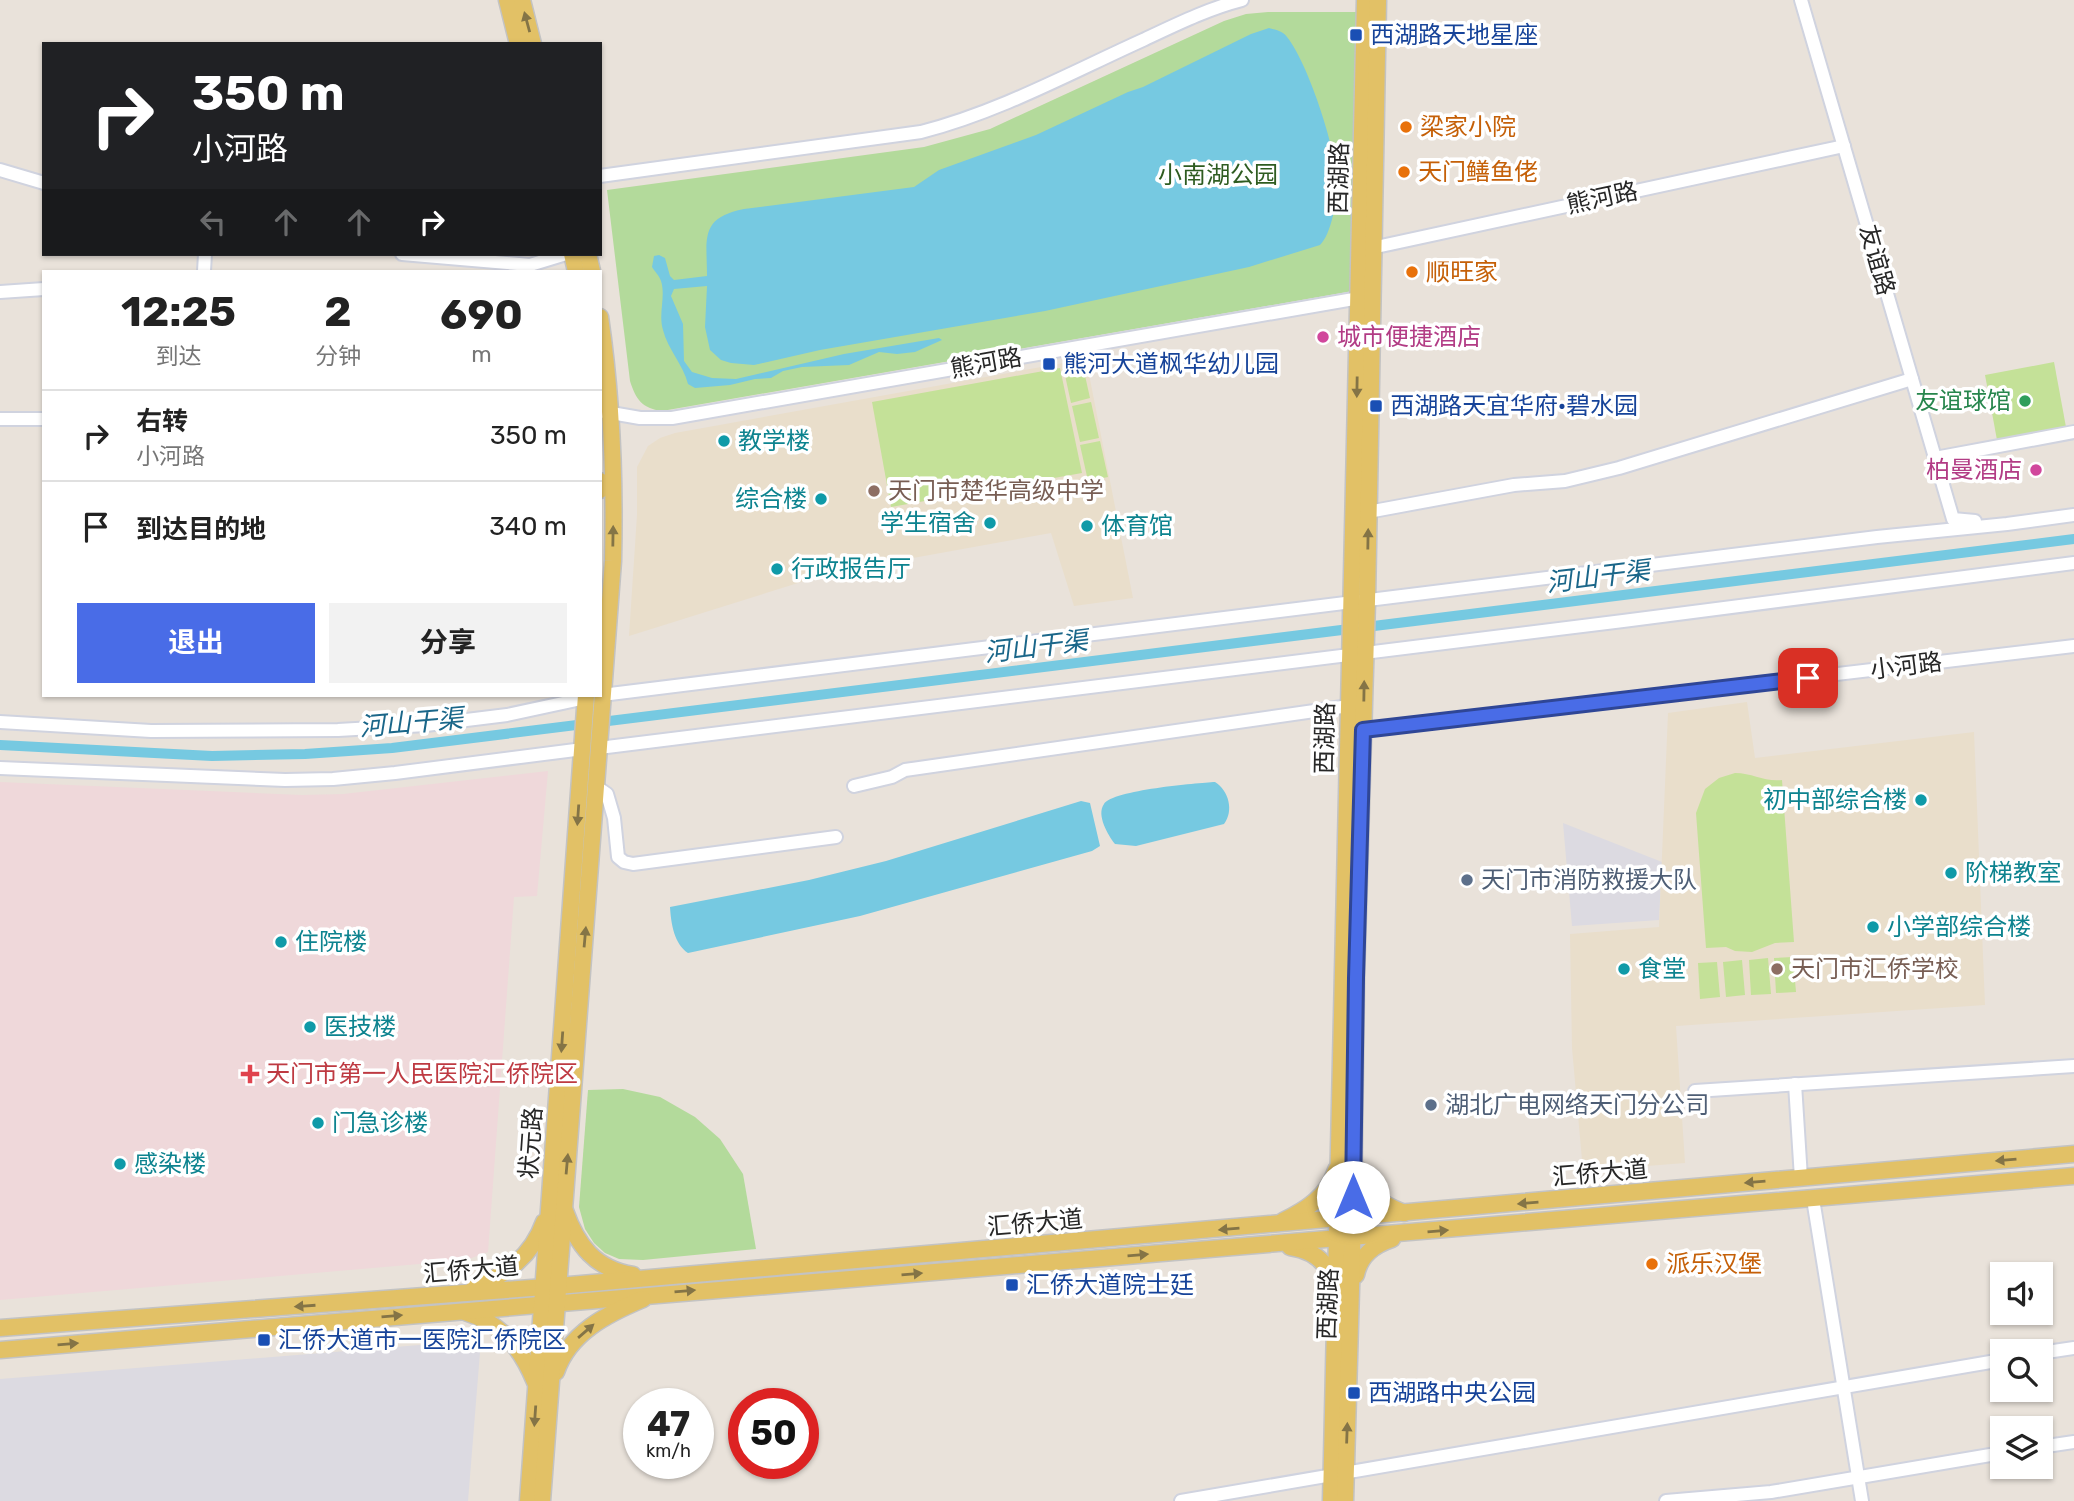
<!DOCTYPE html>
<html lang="zh">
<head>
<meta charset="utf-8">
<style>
  body { margin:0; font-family:Rubik,"Noto Sans SC",sans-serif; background:#f2f2f2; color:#222; height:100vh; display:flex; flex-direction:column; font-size:26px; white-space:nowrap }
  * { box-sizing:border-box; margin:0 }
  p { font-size:23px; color:#767676 }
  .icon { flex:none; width:38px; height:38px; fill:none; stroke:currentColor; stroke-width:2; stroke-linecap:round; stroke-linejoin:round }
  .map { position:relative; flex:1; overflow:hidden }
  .sheet { position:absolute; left:42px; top:270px; width:560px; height:427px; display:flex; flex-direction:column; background:#fff; border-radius:0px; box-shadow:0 2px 5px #0004 }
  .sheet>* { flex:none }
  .top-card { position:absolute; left:42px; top:42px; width:560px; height:214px; border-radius:0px; box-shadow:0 2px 5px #0004; background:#202124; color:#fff; overflow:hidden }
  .controls { position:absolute; left:1990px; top:1262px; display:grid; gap:14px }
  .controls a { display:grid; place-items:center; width:63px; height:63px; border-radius:0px; background:#fff; box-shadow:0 2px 5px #0004; font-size:35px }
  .speed { position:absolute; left:623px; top:1388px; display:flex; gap:14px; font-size:35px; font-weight:700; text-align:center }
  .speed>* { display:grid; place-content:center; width:91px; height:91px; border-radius:50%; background:#fff; box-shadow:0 2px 5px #0004; line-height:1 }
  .speed small { font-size:18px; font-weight:400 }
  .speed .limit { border:10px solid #d22; background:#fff; color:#111 }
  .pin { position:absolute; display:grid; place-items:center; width:60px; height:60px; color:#fff; margin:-30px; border-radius:14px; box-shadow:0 4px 10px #0006 }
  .me { position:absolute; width:77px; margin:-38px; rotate:0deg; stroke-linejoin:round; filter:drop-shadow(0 0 5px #0008) }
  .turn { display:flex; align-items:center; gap:24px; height:147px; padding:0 35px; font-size:32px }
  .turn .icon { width:91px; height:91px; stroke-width:2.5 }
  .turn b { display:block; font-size:49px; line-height:60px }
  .lanes { display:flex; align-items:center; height:66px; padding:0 35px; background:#0003; justify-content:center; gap:35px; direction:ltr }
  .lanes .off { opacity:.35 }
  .eta { display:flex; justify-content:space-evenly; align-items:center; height:119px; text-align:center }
  .eta b { font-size:42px; font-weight:700; line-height:49px }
  .primary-button { display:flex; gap:14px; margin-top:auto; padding:14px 35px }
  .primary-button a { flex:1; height:80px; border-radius:0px; background:#496ce7; color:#fff; font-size:28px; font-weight:700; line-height:80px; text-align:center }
  .primary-button a+a { background:#f2f2f2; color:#222 }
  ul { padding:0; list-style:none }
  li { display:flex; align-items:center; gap:21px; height:91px; padding:0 35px; border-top:2px solid #e0e0e0 }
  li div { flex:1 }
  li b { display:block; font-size:26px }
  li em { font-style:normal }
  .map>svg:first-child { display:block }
</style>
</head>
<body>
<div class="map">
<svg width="2074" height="1501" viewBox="0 0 2074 1501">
  <rect width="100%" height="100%" fill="#e9e2da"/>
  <g fill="#dcdae1">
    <path d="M1563 823 1662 862 1659 920 1572 926Z"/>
    <path d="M481 1340 468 1501H0V1379Z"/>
  </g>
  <g fill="#e9decb">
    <path d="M1086 359 1133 598 1074 606 1051 533 830 573 629 636 637 515V467L648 446 660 438 675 433Z"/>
    <path d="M1747 702 1755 758 1974 732 1985 1005 1676 1026 1685 1163 1583 1171 1572 1048 1570 934 1659 927 1668 713Z"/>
  </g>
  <path fill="#efd8da" d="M548 771 537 896 514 897 488 1252 466 1260 0 1300V782L302 795 343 794Z"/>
  <g fill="#b3da9b">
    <path d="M1268 12H1360L1353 291 662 411C642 408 636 400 630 381L607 190 924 147 990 129 1224 21 1246 14Z"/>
    <path d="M623 1089 660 1097 695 1117 720 1139 743 1174 756 1249 643 1260 619 1259 605 1253 594 1243 585 1229 579 1207 588 1090Z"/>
  </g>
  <g fill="#c4e198">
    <path d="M1082 362 1090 398 1071 403 1063 366Z"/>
    <path d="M2054 362 2066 427 1997 440 1985 375Z"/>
    <path d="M1060 368 1082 473 891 507 872 402Z"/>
    <path d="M1091 402 1099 438 1080 442 1072 406Z"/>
    <path d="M1100 441 1108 477 1088 481 1080 445Z"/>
    <path d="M1735 773C1753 773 1764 782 1782 780L1794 942 1775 943 1752 952 1735 951 1726 947 1706 948 1696 813 1705 789 1719 778Z"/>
    <path d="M1793 957 1796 992 1776 993 1774 958Z"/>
    <path d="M1768 958 1771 994 1751 995 1749 960Z"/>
    <path d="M1742 960 1745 995 1726 997 1723 962Z"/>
    <path d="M1717 962 1720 997 1700 999 1698 963Z"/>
  </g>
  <g fill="#76c9e1">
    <path d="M1269 28C1276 30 1283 31 1287 37 1308 63 1335 146 1337 179 1338 195 1332 234 1320 245L1249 267 1045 311 820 350 754 365 731 363 721 360 710 350 705 327 707 286 674 289 671 296 683 324 684 361 692 372 712 378 736 379 844 354 939 338 942 340 915 352 897 354 879 352 849 365 802 367 783 371 771 378 755 379 730 385 695 388 688 384C683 364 668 350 663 330 658 313 666 297 661 281 659 275 655 272 652 267L654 256 659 255 665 258 670 276 674 280 707 276C707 239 699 218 744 209L914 187 939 170 1036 135 1128 92 1143 87 1251 34Z"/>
    <path d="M1215 782C1229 791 1234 811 1224 824L1136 846 1115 844C1108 835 1096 815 1104 804 1113 790 1197 783 1215 782Z"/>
    <path d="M1081 801 1090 803 1100 846 1092 851 860 916 688 953C674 944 671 923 670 907L809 880 886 861Z"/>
  </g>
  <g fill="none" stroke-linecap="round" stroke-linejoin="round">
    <path stroke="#76c9e1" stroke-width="10" d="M0 745 212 756 305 754 392 748 2074 539"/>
    <defs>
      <g id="minor">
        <path d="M1801 0 1953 519 1975 521"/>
        <path d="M0 170 44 183"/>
        <path d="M600 176 921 132C999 112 1070 73 1143 40 1175 25 1207 9 1242 0"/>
        <path d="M1367 249 1844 146"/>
        <path d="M402 254 530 265 566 254"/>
        <path d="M204 271 205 254"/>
        <path d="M0 292 44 289"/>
        <path d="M600 411 640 418H672L1365 297"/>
        <path d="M0 419H44"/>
        <path d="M1935 458 2074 432"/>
        <path d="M1368 512 1514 485 1565 481 1619 468 1912 379"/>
        <path d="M602 695 1877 537 2007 524 2074 515"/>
        <path d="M0 722 151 731 338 730 426 725 507 715 586 698"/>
        <path d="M1363 730 2074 646"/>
        <path d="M599 748 1623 621 2074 563"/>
        <path d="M0 768 285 780 333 779 395 773 583 749"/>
        <path d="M854 786 892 777 905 770 1349 706"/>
        <path d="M597 787 607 794 614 818 618 857 624 862 633 864 836 837"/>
        <path d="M1795 1084 1801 1178"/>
        <path d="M1695 1091 2074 1066"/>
        <path d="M1813 1199 1862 1501"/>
        <path d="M2040 1353 2074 1348"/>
        <path d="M2040 1447 2074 1442"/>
        <path d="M1181 1501 2002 1360"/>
        <path d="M1666 1501 1771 1492 2002 1453"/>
      </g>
      <g id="major">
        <path d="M507 0 518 44"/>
        <path d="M522 0 533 44"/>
        <path d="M572 254 576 271"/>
        <path d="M588 254 592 271"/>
        <path d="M600 481V490"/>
        <path d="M1357 1168C1365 1195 1380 1203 1404 1213"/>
        <path d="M565 1211C577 1245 595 1269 633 1275"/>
        <path d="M1283 1221C1306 1210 1328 1196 1336 1170"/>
        <path d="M1290 1247C1312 1250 1328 1261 1334 1284"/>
        <path d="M1356 1275C1360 1255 1374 1245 1392 1239"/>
        <path d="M474 1288C506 1275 532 1256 544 1222"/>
        <path d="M465 1312C501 1323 521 1348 535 1382"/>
        <path d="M0 1328 558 1286 2074 1154"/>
        <path d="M0 1350C691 1291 1383 1236 2074 1176"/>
        <path d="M556 1372C569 1333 607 1314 643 1299"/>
        <path d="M528 1501 586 695"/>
        <path d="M542 1501 613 561C615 479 612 399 600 317"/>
        <path d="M1331 1501 1365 0"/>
        <path d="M1345 1501 1353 1218 1356 978 1367 601 1378 0"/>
      </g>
    </defs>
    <use href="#minor" stroke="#d0d3df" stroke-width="16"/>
    <use href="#major" stroke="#c3c3c3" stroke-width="19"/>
    <use href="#minor" stroke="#fff" stroke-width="12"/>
    <use href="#major" stroke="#e2c166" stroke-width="16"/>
  </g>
  <defs><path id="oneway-solid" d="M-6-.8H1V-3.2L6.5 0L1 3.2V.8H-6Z" transform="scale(1.75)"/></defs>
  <g fill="#847446">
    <use href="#oneway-solid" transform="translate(527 22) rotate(-105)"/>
    <use href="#oneway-solid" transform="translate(1357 387) rotate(91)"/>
    <use href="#oneway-solid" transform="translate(613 536) rotate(-89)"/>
    <use href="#oneway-solid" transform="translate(1368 539) rotate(-89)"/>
    <use href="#oneway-solid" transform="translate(1364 691) rotate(-89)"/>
    <use href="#oneway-solid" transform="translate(578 815) rotate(94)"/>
    <use href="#oneway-solid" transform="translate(585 937) rotate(-85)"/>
    <use href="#oneway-solid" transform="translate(562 1042) rotate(94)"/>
    <use href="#oneway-solid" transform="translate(2006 1160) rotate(175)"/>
    <use href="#oneway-solid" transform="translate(567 1164) rotate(-85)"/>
    <use href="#oneway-solid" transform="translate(1755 1182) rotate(175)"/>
    <use href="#oneway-solid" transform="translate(1528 1203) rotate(175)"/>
    <use href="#oneway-solid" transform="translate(1229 1229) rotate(175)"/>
    <use href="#oneway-solid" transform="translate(1438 1231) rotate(-5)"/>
    <use href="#oneway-solid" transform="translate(1138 1255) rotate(-5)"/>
    <use href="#oneway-solid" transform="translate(912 1274) rotate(-5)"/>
    <use href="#oneway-solid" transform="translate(685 1291) rotate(-5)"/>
    <use href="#oneway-solid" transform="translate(305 1306) rotate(176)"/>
    <use href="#oneway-solid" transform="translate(392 1316) rotate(-5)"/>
    <use href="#oneway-solid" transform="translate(586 1331) rotate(-41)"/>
    <use href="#oneway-solid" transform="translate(68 1344) rotate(-5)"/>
    <use href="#oneway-solid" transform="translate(535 1416) rotate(94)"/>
    <use href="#oneway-solid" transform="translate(1347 1433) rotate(-88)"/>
  </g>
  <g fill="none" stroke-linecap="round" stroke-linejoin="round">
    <defs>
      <path id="route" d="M1353 1197 1356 978 1363 730 1808 678"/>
    </defs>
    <use href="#route" stroke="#2f4696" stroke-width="18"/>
    <use href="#route" stroke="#496ce7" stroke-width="12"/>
  </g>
  <g fill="#1a4fb4" stroke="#fff" stroke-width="2.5">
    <rect x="1349" y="28" width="14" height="14" rx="3.5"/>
    <rect x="1042" y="357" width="14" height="14" rx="3.5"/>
    <rect x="1369" y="399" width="14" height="14" rx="3.5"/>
    <rect x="1005" y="1278" width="14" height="14" rx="3.5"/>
    <rect x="257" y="1333" width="14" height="14" rx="3.5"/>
    <rect x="1347" y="1386" width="14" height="14" rx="3.5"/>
  </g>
  <g fill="#e8710a" stroke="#fff" stroke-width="2.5">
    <circle cx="1406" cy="127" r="7"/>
    <circle cx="1404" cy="172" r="7"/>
    <circle cx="1412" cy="272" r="7"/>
    <circle cx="1652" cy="1264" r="7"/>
  </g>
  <g fill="#d1479c" stroke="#fff" stroke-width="2.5">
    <circle cx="1323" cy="337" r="7"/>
    <circle cx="2036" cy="470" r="7"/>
  </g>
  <circle fill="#2e9e5b" stroke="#fff" stroke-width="2.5" cx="2025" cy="401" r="7"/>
  <g fill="#0f9aa8" stroke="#fff" stroke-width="2.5">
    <circle cx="724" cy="441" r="7"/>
    <circle cx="821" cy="499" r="7"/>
    <circle cx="990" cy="523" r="7"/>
    <circle cx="1087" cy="526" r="7"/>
    <circle cx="777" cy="569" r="7"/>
    <circle cx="1921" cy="800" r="7"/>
    <circle cx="1951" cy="873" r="7"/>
    <circle cx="1873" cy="927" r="7"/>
    <circle cx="281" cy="942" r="7"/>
    <circle cx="1624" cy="969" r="7"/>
    <circle cx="310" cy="1027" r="7"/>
    <circle cx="318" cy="1123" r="7"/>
    <circle cx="120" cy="1164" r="7"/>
  </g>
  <g fill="#8d6e63" stroke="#fff" stroke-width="2.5">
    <circle cx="874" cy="491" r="7"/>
    <circle cx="1777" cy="969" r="7"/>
  </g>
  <g fill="#5c6f8a" stroke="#fff" stroke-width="2.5">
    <circle cx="1467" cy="880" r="7"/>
    <circle cx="1431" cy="1105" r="7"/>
  </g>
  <path fill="#e0444e" stroke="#fff" stroke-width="2.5" d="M246.5 1063.5h7v7h7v7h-7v7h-7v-7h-7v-7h7z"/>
  <g text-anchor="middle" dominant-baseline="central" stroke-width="7" stroke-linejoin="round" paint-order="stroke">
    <g font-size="24" fill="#164399" stroke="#fff" text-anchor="start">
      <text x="1370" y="35">西湖路天地星座</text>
      <text x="1063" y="364">熊河大道枫华幼儿园</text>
      <text x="1390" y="406">西湖路天宜华府·碧水园</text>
      <text x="1026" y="1285">汇侨大道院士廷</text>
      <text x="278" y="1340">汇侨大道市一医院汇侨院区</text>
      <text x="1368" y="1393">西湖路中央公园</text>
    </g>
    <g font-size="24" fill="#c56008" stroke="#fff" text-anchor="start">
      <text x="1420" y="127">梁家小院</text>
      <text x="1418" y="172">天门鳝鱼佬</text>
      <text x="1426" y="272">顺旺家</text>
      <text x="1666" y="1264">派乐汉堡</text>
    </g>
    <g font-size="24" fill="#2e5c20" stroke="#fff">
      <text x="1218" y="175">小南湖公园</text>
    </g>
    <g font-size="24" fill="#272727" stroke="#fff">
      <text transform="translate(1339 178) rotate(-89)">西湖路</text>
      <text transform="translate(1602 198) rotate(-12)">熊河路</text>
      <text transform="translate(1877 260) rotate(74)">友谊路</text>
      <text transform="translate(986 363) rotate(-10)">熊河路</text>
      <text transform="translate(1906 666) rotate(-7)">小河路</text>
      <text transform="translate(1325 738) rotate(-89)">西湖路</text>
      <text transform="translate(531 1143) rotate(-86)">状元路</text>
      <text transform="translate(1600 1173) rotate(-5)">汇侨大道</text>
      <text transform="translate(1035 1223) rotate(-5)">汇侨大道</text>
      <text transform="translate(471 1270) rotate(-5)">汇侨大道</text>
      <text transform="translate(1328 1304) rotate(-88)">西湖路</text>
    </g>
    <g font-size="24" fill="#b23c85" stroke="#fff" text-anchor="start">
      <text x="1337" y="337">城市便捷酒店</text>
      <text x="2022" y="470" text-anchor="end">柏曼酒店</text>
    </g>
    <g font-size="24" fill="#27864d" stroke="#fff" text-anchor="end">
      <text x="2011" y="401">友谊球馆</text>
    </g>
    <g font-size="24" fill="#0d838f" stroke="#fff" text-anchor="start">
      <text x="738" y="441">教学楼</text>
      <text x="807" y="499" text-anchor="end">综合楼</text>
      <text x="976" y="523" text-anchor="end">学生宿舍</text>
      <text x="1101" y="526">体育馆</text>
      <text x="791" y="569">行政报告厅</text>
      <text x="1907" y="800" text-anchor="end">初中部综合楼</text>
      <text x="1965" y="873">阶梯教室</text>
      <text x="1887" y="927">小学部综合楼</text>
      <text x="295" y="942">住院楼</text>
      <text x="1638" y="969">食堂</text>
      <text x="324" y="1027">医技楼</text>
      <text x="332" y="1123">门急诊楼</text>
      <text x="134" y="1164">感染楼</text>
    </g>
    <g font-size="24" fill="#785e54" stroke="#fff" text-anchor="start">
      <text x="888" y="491">天门市楚华高级中学</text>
      <text x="1791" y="969">天门市汇侨学校</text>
    </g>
    <g font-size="24" fill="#4e5e75" stroke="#fff" text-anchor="start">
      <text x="1481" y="880">天门市消防救援大队</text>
      <text x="1445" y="1105">湖北广电网络天门分公司</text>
    </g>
    <g font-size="24" fill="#be3a42" stroke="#fff" text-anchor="start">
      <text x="266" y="1074">天门市第一人民医院汇侨院区</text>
    </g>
    <g font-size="26" font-style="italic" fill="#1a6689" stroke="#fff">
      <text transform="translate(1598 577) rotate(-7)">河山干渠</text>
      <text transform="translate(1036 647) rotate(-7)">河山干渠</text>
      <text transform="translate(411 723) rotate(-5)">河山干渠</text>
    </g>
  </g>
</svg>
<div class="controls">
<a><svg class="icon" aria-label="sound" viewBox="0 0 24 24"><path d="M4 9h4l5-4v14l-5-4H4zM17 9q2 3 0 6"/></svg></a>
<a><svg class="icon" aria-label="search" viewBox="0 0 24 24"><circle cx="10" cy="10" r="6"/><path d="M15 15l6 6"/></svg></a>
<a><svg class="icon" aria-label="layers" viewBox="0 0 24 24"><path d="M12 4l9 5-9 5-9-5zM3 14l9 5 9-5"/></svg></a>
</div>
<div class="speed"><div>47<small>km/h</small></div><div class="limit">50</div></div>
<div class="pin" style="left:1808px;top:678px;background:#d93025"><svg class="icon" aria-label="arrive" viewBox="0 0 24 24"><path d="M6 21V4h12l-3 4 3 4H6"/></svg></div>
<svg class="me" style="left:1353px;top:1197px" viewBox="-20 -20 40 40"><circle r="19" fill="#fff"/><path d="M0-13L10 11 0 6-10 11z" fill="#496ce7"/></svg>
<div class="top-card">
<div class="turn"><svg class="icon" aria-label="right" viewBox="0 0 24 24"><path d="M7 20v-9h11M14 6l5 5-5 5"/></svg><div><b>350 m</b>小河路</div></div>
<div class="lanes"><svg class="icon off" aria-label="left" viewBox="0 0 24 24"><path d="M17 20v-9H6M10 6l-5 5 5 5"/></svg><svg class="icon off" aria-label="ahead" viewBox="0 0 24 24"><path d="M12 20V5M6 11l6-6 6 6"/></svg><svg class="icon off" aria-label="ahead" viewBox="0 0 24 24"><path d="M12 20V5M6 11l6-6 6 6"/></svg><svg class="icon" aria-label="right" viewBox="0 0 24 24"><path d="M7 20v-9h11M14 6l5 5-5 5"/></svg></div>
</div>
<section class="sheet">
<div class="eta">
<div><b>12:25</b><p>到达</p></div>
<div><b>2</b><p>分钟</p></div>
<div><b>690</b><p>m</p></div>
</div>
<ul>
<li><svg class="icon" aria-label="right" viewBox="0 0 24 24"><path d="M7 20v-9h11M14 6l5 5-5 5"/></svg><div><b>右转</b><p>小河路</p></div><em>350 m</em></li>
<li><svg class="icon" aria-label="arrive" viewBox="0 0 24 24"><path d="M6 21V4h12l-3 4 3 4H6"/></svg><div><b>到达目的地</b></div><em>340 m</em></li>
</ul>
<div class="primary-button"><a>退出</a><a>分享</a></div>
</section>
</div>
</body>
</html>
